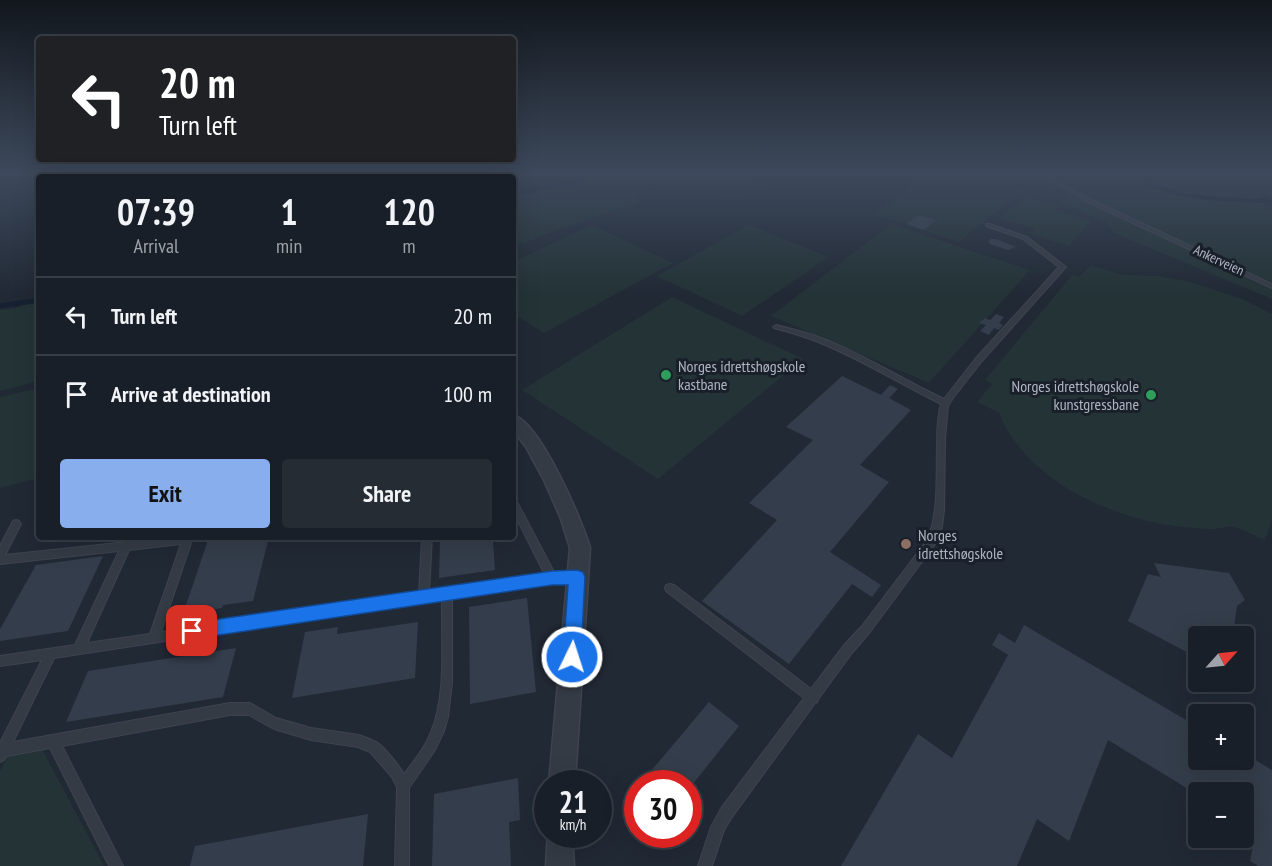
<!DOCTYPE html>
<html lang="en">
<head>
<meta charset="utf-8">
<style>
  body { margin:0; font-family:"PT Sans Narrow",sans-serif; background:#262c34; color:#f1f3f6; height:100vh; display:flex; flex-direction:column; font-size:22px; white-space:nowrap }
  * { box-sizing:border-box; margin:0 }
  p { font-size:20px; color:#9fa2a8 }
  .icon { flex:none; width:33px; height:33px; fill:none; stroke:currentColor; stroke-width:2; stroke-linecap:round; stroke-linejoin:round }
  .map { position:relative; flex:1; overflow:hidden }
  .drawer { position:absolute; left:36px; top:174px; width:480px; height:366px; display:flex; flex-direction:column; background:#191f28; border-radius:6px; box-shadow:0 6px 24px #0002,0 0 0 2px #373d45 }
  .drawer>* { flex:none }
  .hud { position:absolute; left:36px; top:36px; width:480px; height:126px; border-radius:6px; box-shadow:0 6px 24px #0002,0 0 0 2px #373d45; background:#202124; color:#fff; overflow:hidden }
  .needle { width:39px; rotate:63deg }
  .tools { position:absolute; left:1188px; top:626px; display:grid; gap:12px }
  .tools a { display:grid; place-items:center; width:66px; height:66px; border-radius:6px; background:#191f28; box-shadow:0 6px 24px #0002,0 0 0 2px #373d45; font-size:30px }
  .speed { position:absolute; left:534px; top:770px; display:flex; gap:12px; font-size:30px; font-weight:700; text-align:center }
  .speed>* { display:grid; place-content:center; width:78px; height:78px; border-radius:50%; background:#191f28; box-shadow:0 6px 24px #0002,0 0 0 2px #373d45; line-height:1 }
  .speed small { font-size:15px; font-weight:400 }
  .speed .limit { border:9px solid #d22; background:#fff; color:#111 }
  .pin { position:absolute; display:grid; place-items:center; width:51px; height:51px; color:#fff; margin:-26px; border-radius:12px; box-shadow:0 3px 9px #0006 }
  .me { position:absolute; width:66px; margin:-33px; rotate:4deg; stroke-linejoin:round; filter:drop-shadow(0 0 4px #0008) }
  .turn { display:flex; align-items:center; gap:21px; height:126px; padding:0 24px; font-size:27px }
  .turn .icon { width:78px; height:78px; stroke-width:2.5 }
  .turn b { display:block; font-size:42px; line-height:51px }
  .eta { display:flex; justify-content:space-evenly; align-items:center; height:102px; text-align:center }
  .eta b { font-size:36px; font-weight:700; line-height:42px }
  .primary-button { display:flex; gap:12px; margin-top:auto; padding:12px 24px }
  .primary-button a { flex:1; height:69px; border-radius:6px; background:#89aeee; color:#111; font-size:24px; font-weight:700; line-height:69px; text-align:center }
  .primary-button a+a { background:#262c34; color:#f1f3f6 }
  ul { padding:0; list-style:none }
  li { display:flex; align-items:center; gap:18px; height:78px; padding:0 24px; border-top:2px solid #373d45 }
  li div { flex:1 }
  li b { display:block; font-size:22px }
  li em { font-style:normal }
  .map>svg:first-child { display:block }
</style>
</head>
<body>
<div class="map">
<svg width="1272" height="866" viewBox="0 0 1272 866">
  <rect width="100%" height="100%" fill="#212935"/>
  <g fill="#233336">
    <path d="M557 172H733L676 190 648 180 635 191 639 203 551 232 523 244 513 239V195L563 182Z"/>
    <path d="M931 172C970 172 990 169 1025 189L959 242 873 214Z"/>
    <path d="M992 172H1256L1272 177V196L1257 186 1266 210 1272 209V299L1114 233 1107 222 1038 194 1016 179Z"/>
    <path d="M736 175 765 188 730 201 701 186Z"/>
    <path d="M1025 196 1059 205 1055 210 1091 221 1069 246 1031 234 1035 229 999 218Z"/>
    <path d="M891 224 1030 270 929 383 771 316Z"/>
    <path d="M592 225 673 263 544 333 513 314V262Z"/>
    <path d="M748 225 829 257 742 316 657 276Z"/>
    <path d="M1091 265 1123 275 1158 276 1191 282 1242 299 1272 314V519L1265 540C1255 536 1245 530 1235 527 1228 525 1220 529 1213 529 1197 529 1182 527 1167 525 1103 514 1024 477 999 413L977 402 992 384 985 380 1072 275 1079 277Z"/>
    <path d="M672 297 803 359 658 479 522 390Z"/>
    <path d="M39 300V381L0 391V310L16 308Z"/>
    <path d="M39 388V478L0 488V397Z"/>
    <path d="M41 747 104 866H0V771L10 753Z"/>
  </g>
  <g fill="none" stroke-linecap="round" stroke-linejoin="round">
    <g stroke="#162131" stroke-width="4">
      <path d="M1140 172 1148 179 1149 184C1188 200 1230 200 1272 201"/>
      <path d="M513 194 581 181 586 179 590 172"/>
    </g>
    <path stroke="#162131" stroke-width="5" d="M0 306 39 300"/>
  </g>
  <g fill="#343d4b">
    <path d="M919 215 936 220 924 230 906 224Z"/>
    <path d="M991 239H996L1016 247 1008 250 990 244 988 241Z"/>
    <path d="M996 314 1004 317 999 323 1003 325 999 330 994 328 989 335 980 331 986 325 979 323 985 318 990 320Z"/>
    <path d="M842 376 881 395 890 385 898 389 889 398 911 410 860 465 889 482 830 552 881 585 872 597 852 584 789 664 702 601 777 520 749 503 813 440 786 427Z"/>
    <path d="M209 537H269L253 601 223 605 222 608 202 611 204 605 185 608Z"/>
    <path d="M447 537H501V540L493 541 495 570 439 578 440 540Z"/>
    <path d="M103 556 68 631 0 641V629L36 565Z"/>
    <path d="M1154 563 1229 573 1245 600 1237 606 1233 636H1198V658L1128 621 1148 574 1161 577Z"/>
    <path d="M527 598 536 692 470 704 469 607Z"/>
    <path d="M418 622 415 678 292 698 305 632 338 627 337 634Z"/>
    <path d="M1024 625 1198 727V759H1244V753L1272 770V866H1258L1250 861 1256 831 1244 823V792H1198V795L1108 740 1069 841 1037 819 1017 866H841L918 734 952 758 1008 655 992 645 999 633 1015 643Z"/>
    <path d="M236 648 223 697 66 722 88 671Z"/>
    <path d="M709 702 739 726 688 790V783H641Z"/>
    <path d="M518 778 520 820 509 822 511 866H432L434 794Z"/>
    <path d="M368 814 363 866H190L195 846Z"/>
  </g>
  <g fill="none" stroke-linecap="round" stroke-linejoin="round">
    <defs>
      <g id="service">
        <path d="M1034 172H1040L1090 199 1272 284V288L1086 201Z"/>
        <path d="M986 224H990L1027 237 1066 267 982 361 953 398 948 406 945 439 944 511 942 527 935 544 870 632 852 653 819 698 817 702 815 703 732 817 724 830 712 866H698L711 827 722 807 804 698 666 591 665 588 666 585 670 584 674 585 811 689 844 645 862 626 928 539C939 509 936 478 937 446 937 432 937 417 941 404 900 384 861 359 818 342 803 336 789 332 774 328L773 327 776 325C791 329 807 332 821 338 864 354 903 380 944 399L976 358 1059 267 1023 239 986 226Z"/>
        <path d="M513 499 516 500 555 574 577 573 581 574 582 577 581 580 577 581 552 582 452 597V683L448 717 444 731 435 750 409 788V866H395L397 787 392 777 370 752 358 747 311 740 274 729 249 715H230L62 746 123 866H109L50 748 7 756 4 760 0 762V743L42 660 0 666V656L75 645 119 551 0 564V546L13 521 16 520 19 521 21 524 5 555 174 537H193L161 632 419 594 422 537H432L429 592 545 575 513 511ZM181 544 150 634 87 643 129 550ZM442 599C441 639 447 695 431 732 425 748 414 761 404 774 399 766 386 749 378 743 372 740 365 737 359 735L311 728 276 718 250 703H230L13 742 54 658Z"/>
      </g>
      <g id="minor">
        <path d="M513 415C540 422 582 520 590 548L575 783H549L570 548 561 519 544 480 526 447 513 430Z"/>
        <path d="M548 829V834H572L574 866H546Z"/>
      </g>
    </defs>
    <use href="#service" stroke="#3e444f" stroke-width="2"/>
    <use href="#minor" stroke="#3e444f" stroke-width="3"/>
    <use href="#service" fill="#353b45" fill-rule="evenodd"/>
    <use href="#minor" fill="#353b45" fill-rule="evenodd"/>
  </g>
  <linearGradient id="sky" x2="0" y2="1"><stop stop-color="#12171d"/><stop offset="0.59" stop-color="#3d495c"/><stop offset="1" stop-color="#3d495c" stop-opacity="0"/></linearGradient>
  <rect width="1272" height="294" fill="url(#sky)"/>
  <path fill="#1a73e8" stroke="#114b97" stroke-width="1.5" d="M577 570 583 572 585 577 581 657 579 663 572 665 566 663 563 657 568 585H552L192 639 186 637 183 631 186 626 192 623 552 571Z"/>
  <g fill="#2e9e5b" stroke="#1a202a" stroke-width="2">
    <circle cx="666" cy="375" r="6"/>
    <circle cx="1151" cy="395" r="6"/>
  </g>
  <circle fill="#8d6e63" stroke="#1a202a" stroke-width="2" cx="906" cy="544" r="6"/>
  <g text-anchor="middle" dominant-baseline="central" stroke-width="6" stroke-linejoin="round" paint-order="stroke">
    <g font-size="14" fill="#afb6c2" stroke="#1a202a">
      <text transform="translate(1219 260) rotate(25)">Ankerveien</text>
    </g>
    <g font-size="16" fill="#afb6c2" stroke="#1a202a" text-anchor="start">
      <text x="678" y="366">Norges idrettshøgskole<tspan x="678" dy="18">kastbane</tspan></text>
      <text x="1139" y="386" text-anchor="end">Norges idrettshøgskole<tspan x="1139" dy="18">kunstgressbane</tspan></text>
      <text x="918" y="535">Norges<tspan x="918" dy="18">idrettshøgskole</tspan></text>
    </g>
  </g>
</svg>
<div class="tools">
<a><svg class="needle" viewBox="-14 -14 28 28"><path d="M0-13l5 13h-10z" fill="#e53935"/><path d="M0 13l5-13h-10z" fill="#9fa2a8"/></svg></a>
<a>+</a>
<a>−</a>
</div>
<div class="speed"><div>21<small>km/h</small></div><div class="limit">30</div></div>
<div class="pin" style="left:192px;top:631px;background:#d93025"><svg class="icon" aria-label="arrive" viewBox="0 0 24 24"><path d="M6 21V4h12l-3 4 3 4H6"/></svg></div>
<svg class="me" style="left:572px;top:657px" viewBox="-20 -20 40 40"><circle r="17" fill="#1a73e8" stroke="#fff" stroke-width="3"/><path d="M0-11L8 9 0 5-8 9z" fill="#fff"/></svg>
<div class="hud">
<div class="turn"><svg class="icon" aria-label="left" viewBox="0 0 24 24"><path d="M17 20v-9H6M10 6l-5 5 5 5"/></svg><div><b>20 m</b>Turn left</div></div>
</div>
<section class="drawer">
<div class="eta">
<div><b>07:39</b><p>Arrival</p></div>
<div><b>1</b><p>min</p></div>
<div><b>120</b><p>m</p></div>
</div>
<ul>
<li><svg class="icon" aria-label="left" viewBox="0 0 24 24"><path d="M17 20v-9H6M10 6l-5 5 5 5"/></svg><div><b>Turn left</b></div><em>20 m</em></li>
<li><svg class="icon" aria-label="arrive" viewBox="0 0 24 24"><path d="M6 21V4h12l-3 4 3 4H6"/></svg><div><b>Arrive at destination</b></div><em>100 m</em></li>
</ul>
<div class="primary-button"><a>Exit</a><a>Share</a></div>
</section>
</div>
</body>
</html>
